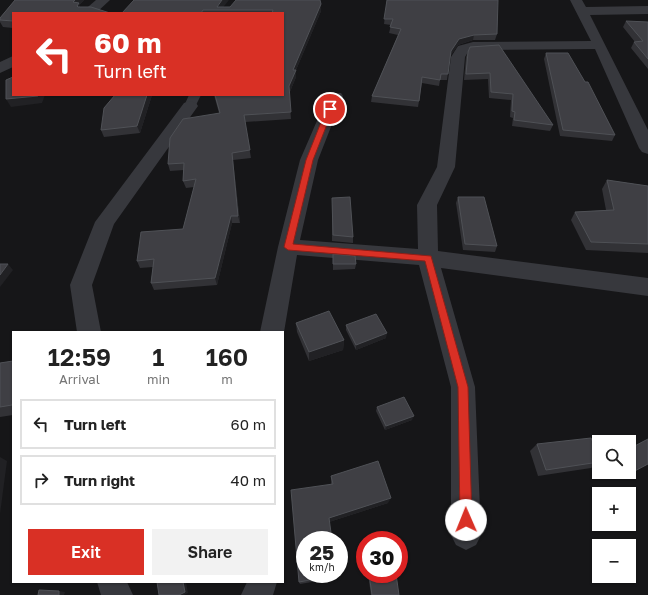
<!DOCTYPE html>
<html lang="en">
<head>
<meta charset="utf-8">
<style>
  body { margin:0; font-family:"Golos Text",sans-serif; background:#f2f2f2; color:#222; height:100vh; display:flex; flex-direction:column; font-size:15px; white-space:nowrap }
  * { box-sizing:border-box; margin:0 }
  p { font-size:13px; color:#767676 }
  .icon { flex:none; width:22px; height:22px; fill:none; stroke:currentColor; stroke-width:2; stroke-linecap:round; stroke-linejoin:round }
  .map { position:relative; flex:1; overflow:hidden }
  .panel { position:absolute; left:12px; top:331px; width:272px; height:252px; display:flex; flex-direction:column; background:#fff; border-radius:0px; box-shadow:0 1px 3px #0004 }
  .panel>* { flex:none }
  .guide { position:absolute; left:12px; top:12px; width:272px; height:84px; border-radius:0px; box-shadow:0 1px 3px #0004; background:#d93025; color:#fff; overflow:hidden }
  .tools { position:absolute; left:592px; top:435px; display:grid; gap:8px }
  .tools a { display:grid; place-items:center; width:44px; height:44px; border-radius:0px; background:#fff; box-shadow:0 1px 3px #0004; font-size:20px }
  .speed { position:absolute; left:296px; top:531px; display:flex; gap:8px; font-size:20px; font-weight:700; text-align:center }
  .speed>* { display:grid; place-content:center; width:52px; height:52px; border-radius:50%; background:#fff; box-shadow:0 1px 3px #0004; line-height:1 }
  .speed small { font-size:10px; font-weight:400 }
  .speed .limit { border:6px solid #d22; background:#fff; color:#111 }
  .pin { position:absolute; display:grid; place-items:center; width:34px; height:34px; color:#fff; margin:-17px; border:2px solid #fff; border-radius:50%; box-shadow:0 1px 4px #0007 }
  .me { position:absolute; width:44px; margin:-22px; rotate:359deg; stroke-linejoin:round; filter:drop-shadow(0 0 3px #0008) }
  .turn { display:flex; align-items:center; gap:14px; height:84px; padding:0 16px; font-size:18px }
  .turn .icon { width:52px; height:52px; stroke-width:2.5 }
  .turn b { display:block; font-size:28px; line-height:34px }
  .eta { display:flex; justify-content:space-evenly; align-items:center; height:68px; text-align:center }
  .eta b { font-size:24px; font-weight:600; line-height:28px }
  .button { display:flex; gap:8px; margin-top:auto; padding:8px 16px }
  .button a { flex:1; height:46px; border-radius:0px; background:#d93025; color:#fff; font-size:16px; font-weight:600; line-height:46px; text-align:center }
  .button a+a { background:#f2f2f2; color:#222 }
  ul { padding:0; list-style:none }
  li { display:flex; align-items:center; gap:12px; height:50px; margin:0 8px 6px; padding:0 8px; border:2px solid #e0e0e0; border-radius:0px }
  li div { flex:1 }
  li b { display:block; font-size:15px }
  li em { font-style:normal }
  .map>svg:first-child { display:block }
</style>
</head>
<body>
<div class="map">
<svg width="648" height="595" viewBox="0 0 648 595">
  <rect width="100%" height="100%" fill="#161618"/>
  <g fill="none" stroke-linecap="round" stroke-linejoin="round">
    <path fill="#37383d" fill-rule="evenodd" d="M189 95H201L194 109 190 110 184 106Z"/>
    <g fill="#37383d" fill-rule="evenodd">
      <path d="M570 0H582L586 7 648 6V14L590 15 648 130V154L642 152 639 148 595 49 474 50 468 52 465 57 455 167 437 205 438 251 648 278V296L441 268 475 387 481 535 476 545 466 550 456 545 451 535V387L419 265 297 255 284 332H260L278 247 300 160 329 93H341L343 96 318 160 300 240 418 249 417 205 437 167 451 57 458 46 473 42 591 41Z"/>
      <path d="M190 101 196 103 198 106 114 224 92 285 101 332H77L70 285 95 222 184 103Z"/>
      <path d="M97 582H127L133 595H101Z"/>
      <path d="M247 582H277L273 595H241Z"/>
    </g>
    <g fill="#37383d" fill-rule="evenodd">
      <path d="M96 0H110L96 13H81Z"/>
      <path d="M13 56V67L0 73V62Z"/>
    </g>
  </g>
  <g fill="#323236">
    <path d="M15 0H84L79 5 80 7 13 13V28L3 27 0 22V18Z"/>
    <path d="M387 0 497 34 495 40H473L458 45 450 56 447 80H440L439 86 422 83 418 107 371 102 372 96 398 35 389 33 391 25 384 24Z"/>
    <path d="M321 4V11L296 70V77L289 94 291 119 245 122 251 158 233 160 240 223H232L217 285 154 290 151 283 153 267 140 268 137 261 183 229 194 187 186 188 183 181 184 170 170 171 168 164 219 113 214 95H283V13H122L224 7Z"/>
    <path d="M626 21 648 22V69L631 48 634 42H635L623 27Z"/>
    <path d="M468 52 553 125 550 131 512 126 513 118 510 117 511 100 489 98 488 79 464 80 466 57Z"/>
    <path d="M546 53 585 82 615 135 612 141 560 136 544 59Z"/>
    <path d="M115 95H152L140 133 104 137 101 130Z"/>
    <path d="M607 180 648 186V253L586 250 571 220 575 212 606 210 602 189Z"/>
    <path d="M458 197 497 246 495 252 463 250 456 203Z"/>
    <path d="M332 204 353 237V243L332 241Z"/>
    <path d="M333 254 356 264 355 269 333 270Z"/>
    <path d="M296 323 344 340 343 350 309 361 297 332Z"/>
    <path d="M346 325 386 338 356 350 346 330Z"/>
    <path d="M13 361V415L0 417V363Z"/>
    <path d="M377 407 412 420 385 430 376 411Z"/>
    <path d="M537 444 599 456V463L591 468 538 476 530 451Z"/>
    <path d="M648 464 623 478 618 472H629Z"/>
    <path d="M331 476 388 503 329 522 337 575 336 578 300 584 299 582 331 484Z"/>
    <path d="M368 574H396L399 595H371Z"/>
  </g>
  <g fill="#212124">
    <path d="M75 0H84L79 5 81 11 73 2Z"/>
    <path d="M222 0H229L221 10 217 7Z"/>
    <path d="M321 4V11L296 70V77L289 94V86L293 70Z"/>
    <path d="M474 35 473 40 458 45 450 57 451 51 459 39Z"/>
    <path d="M38 95H45L42 103 11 107 6 99Z"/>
    <path d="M147 95H152L140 133 137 126Z"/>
    <path d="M232 153 233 160 240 223 238 216Z"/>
    <path d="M231 216 232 223 217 285 215 278Z"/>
    <path d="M8 264 13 270 0 287V275Z"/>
    <path d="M387 333 386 338 356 350V345Z"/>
    <path d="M344 340 343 350 309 361V352Z"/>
    <path d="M414 416 412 420 385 430 386 426Z"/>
    <path d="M0 457 7 461 0 514Z"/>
    <path d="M391 498 388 503 329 522V518Z"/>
    <path d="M183 582H186L188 593 184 595H179Z"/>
    <path d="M59 591 65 592 64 595H59Z"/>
  </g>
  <g fill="#3f3f44" stroke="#4f5156">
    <path d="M15 0H75L73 2 79 3 77 6 78 7H91L110 13H13V21L0 20V18Z"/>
    <path d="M134 0H222L217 7H230L236 0H320L321 4 293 70H296L289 86 291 112 244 115 250 150 232 153 238 216H231L215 278 151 283 154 259 137 261 141 232 183 229 196 179 183 181 184 163 168 164 170 138 183 119 220 113 215 95H283V13H272L273 10H203L201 13H122Z"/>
    <path d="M387 0H498L497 34 474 35 459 39 451 51 448 74H441L440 80 422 77 419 101 372 96 401 29 390 27 393 19H384Z"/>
    <path d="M626 21 648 22V59L634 42 643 41Z"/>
    <path d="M499 45 553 125 514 120 515 112 512 111 513 94 491 92 490 73 466 74 468 52 470 47Z"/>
    <path d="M546 53H568L585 82H588L615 135 563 130Z"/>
    <path d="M13 77V95H38V96L6 99V80Z"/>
    <path d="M115 95H147L137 126 101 130 104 108Z"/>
    <path d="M607 180 648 186V244L591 242 575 212 614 210Z"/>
    <path d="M350 197 353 237 333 235 332 198Z"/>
    <path d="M458 197H484L497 246 465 244Z"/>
    <path d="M333 254 355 256 356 264H333Z"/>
    <path d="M0 264H8L0 275Z"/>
    <path d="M329 311 344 340 309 352 296 323Z"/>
    <path d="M376 314 387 333 356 345 346 325Z"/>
    <path d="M13 361V401L12 405 0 407V363Z"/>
    <path d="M404 397 414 416 386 426 377 407Z"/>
    <path d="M591 438 599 456V462L546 470 537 444Z"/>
    <path d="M648 439V464L629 474 627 472H629V449Z"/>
    <path d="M378 461 391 498 329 518 332 540H305V574H336L337 575 299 582 291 490 333 484 331 476Z"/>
    <path d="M369 574H396L399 595H372Z"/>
    <path d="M157 582H183L185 592 179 595H159Z"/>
    <path d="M39 590 59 591V595H38Z"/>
  </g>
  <path fill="#d93025" stroke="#8d1f18" d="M327 107 333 109 313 160 293 244 431 256 468 387 472 520 470 524 466 526 462 524 460 520 458 387 425 261 288 250 284 247 306 160Z"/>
</svg>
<div class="tools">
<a><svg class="icon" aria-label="search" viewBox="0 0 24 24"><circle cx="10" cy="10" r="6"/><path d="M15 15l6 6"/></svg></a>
<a>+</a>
<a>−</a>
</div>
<div class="speed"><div>25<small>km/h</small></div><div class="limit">30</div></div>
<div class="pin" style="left:330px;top:109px;background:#d93025"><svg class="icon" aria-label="arrive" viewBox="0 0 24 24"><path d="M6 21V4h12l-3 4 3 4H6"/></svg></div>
<svg class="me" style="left:466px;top:520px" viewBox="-20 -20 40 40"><circle r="19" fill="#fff"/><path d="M0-13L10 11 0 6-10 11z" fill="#d93025"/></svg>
<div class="guide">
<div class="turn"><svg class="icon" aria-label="left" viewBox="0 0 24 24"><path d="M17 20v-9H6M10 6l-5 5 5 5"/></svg><div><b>60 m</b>Turn left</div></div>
</div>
<section class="panel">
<div class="eta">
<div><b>12:59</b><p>Arrival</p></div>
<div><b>1</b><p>min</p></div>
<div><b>160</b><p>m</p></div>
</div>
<ul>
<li><svg class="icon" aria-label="left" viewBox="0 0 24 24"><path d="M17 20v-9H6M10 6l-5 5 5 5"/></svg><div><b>Turn left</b></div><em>60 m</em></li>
<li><svg class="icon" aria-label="right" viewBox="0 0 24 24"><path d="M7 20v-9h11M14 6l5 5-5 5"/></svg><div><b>Turn right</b></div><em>40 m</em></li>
</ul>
<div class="button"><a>Exit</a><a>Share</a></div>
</section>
</div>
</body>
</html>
